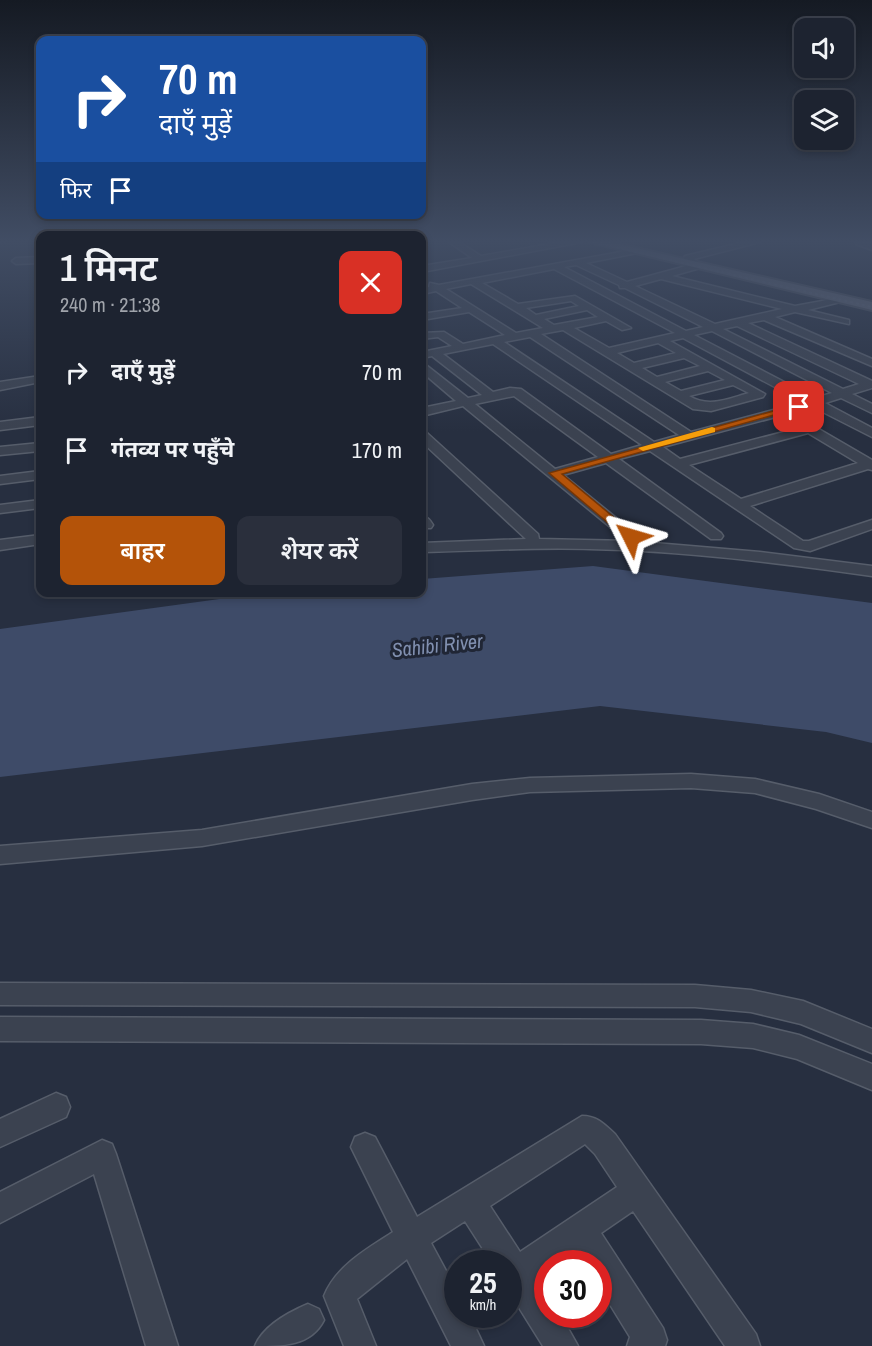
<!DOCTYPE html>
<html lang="hi">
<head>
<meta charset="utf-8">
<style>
  body { margin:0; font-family:"Archivo Narrow","Noto Sans Devanagari",sans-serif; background:#2a2f3c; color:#f1f3f6; height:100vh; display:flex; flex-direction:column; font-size:22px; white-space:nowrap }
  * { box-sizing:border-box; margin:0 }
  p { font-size:20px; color:#a0a4ab }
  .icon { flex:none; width:33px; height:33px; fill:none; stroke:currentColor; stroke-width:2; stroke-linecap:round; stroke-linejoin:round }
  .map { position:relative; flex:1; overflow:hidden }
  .details { position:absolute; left:36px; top:231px; width:390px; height:366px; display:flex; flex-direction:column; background:#1d2330; border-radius:12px; box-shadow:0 3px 9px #0003,0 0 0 2px #3b404c }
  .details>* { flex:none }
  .guide { position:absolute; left:36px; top:36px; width:390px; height:183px; border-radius:12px; box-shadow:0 3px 9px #0003,0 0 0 2px #3b404c; background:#1a4fa0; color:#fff; overflow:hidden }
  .buttons { position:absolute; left:794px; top:18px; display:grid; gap:12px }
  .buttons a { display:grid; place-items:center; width:60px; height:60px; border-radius:12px; background:#1d2330; box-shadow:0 3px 9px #0003,0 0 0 2px #3b404c; font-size:30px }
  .speed { position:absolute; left:444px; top:1250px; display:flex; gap:12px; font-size:30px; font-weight:700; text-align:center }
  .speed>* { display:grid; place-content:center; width:78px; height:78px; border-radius:50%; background:#1d2330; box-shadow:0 3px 9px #0003,0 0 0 2px #3b404c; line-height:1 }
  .speed small { font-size:15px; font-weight:400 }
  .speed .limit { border:9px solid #d22; background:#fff; color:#111 }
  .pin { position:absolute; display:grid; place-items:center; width:51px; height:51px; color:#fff; margin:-26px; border-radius:12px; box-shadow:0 3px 9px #0006 }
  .me { position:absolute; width:66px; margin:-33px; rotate:310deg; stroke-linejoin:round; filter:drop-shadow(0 0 4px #0008) }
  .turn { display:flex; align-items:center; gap:21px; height:126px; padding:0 24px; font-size:27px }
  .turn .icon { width:78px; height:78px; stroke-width:2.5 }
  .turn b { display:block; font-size:42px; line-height:51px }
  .then { display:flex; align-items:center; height:57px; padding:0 24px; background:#0003; gap:12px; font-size:22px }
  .round { display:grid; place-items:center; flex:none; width:63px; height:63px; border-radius:12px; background:#2a2f3c }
  .head { display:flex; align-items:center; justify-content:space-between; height:102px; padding:0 24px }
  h1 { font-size:36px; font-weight:600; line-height:45px }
  .primary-button { display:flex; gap:12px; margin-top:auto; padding:12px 24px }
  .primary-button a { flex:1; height:69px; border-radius:12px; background:#b45309; color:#fff; font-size:24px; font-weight:600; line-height:69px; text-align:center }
  .primary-button a+a { background:#2a2f3c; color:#f1f3f6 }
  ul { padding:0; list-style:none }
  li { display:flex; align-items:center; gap:18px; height:78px; padding:0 24px }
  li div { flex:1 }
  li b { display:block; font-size:22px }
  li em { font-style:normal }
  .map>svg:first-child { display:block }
</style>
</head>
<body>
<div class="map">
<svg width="872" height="1346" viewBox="0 0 872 1346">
  <rect width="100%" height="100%" fill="#272f40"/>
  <path fill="#3e4b68" d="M593 566 872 603V743L826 732 600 706 0 777V629L264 593 422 592V579Z"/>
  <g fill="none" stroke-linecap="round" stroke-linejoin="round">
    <defs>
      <g id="minor">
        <path d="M449 242H459L481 256 561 242H582L422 272V266L472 258Z"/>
        <path d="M744 242H760L694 259 702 266 700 268 672 276 795 306 844 297V301L808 310 849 320V324L795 312 775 317 872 359V366L764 320 748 323 872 381V388L852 394 872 404V413L841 398 825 403 872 428V437L813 407 663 447 680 459 799 428 795 424 797 421H805L872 460V470L868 469 750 506 803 541H809L872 520V529L810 551 794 548 650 451 619 459 721 533 723 536 721 539H711L606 463 563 475 636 534 639 537 631 541 760 552 872 566V576C779 563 685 551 590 549 534 547 478 551 422 552V543L526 539 422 442V432L427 433 538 534 539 539 630 541 626 540 463 406 422 416V408L456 401 422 372V364L426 365 468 398 482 395 432 356 422 358V352L452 346 438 337 422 339V333L444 332 463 344 505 335 469 312 422 320V314L462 308 436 291 422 294V288L429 287 430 283 439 285 637 249V253L586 263 627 282 690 265 684 258 685 256ZM576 265 619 285 620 288H625L703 327 686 331 564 267ZM554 269 675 333 609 348 574 328 606 321 622 330 631 328 575 296 518 304 482 283ZM661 279 782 309 715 324 635 286ZM471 284 543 328 516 333 446 289ZM571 301 579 306 536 315 526 308ZM587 310 598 317 554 325 544 319ZM737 326 859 384 843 389 723 329ZM563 330 693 409 711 411 763 397 765 394 670 341 683 338 803 402 691 432 541 334ZM712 331 832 393 815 398 694 335ZM530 337 679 435 654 442 504 342ZM658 343 676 353 634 363 617 353ZM493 344 642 445 611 454 521 389 510 388 493 392 443 354ZM684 358 700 366 657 377 642 368ZM708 371 725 380 681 391 665 382ZM733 385 749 393C727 399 709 408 689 396ZM514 396 598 457 555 469 475 404ZM808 433 858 463 741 499 689 465Z"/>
        <path d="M855 242 872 244V250L856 244Z"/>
        <path d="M40 257V263L16 264 12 261 16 258Z"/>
        <path d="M40 376V382L0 390V382Z"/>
        <path d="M40 417V425L0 430V422Z"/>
        <path d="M40 443V451L0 455V447Z"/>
        <path d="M40 471V479L0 484V476Z"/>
        <path d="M40 500V508L0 513V505Z"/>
        <path d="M422 516C428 517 430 520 433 525L431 528H422Z"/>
        <path d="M40 535V544L0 550V540Z"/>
        <path d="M691 774 755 779 819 794 872 812V828L816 809 755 793 691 788 530 792 472 800 202 846 0 864V846L202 830 472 784 530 778Z"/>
        <path d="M0 983 695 985 751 990 803 1001 872 1029V1053L801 1024 751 1012 695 1007 0 1005Z"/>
        <path d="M0 1017 701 1020 753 1024 799 1035 872 1064V1090L797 1059 753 1048 701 1044 0 1041Z"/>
        <path d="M56 1093 66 1097 70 1107 66 1117 0 1147V1119Z"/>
        <path d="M582 1116C597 1116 604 1124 615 1134L756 1334 760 1346H725L633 1211 601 1233 663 1328 667 1340 665 1346H627L630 1337 598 1285V1263H585L577 1250 558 1263H548V1270L537 1277 548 1294V1314H560L578 1346H543L508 1290V1263H492L465 1221 431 1243 458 1293V1314H469L484 1346H451L407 1259 357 1299 376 1346H344L324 1296C336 1266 367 1249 393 1232L351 1147 355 1137 365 1133 375 1137 417 1217ZM585 1144 595 1154 617 1187 520 1252 490 1206Z"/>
        <path d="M102 1140 112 1144 116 1154 178 1346H146L94 1174 0 1223V1192Z"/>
        <path d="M308 1304 319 1309 324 1320C311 1346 283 1346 255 1346 263 1326 289 1312 308 1304Z"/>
      </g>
      <path id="major" d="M590 242H610L872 302V310Z"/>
    </defs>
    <use href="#minor" stroke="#565d6a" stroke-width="3"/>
    <use href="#major" stroke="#454b59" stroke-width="4"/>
    <path stroke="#48585e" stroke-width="1.5" stroke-dasharray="2 2" stroke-linecap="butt" d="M0 243 5 242"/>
    <use href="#minor" fill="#3b4250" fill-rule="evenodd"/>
    <use href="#major" fill="#5a6070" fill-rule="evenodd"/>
    <path stroke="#5e6577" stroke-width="2" stroke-dasharray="3 3" stroke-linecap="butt" d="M593 242 872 307"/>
  </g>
  <path fill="#3a4252" d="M778 395 804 401 803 405 792 408 777 400Z"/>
  <path fill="#303642" d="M804 401 803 405 792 408 793 404Z"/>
  <path fill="#444d5f" stroke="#303642" stroke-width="1.5" d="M788 393 804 401 793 404 778 395Z"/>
  <linearGradient id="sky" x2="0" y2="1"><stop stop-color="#151a23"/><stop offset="0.56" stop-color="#414d64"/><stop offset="1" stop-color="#414d64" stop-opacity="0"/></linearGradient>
  <rect width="872" height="431" fill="url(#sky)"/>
  <path fill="#b45309" stroke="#753606" stroke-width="1.5" d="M795 405 803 407 562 474 635 535V539H627L549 473Z"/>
  <path fill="#f59e0b" d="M712 427 715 428V432L643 451 638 448Z"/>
  <g text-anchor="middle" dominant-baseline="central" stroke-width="6" stroke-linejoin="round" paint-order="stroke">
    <g font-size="20" font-style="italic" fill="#8190b0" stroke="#202635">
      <text transform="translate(437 645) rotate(-6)">Sahibi River</text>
    </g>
  </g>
</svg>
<div class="buttons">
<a><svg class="icon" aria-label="sound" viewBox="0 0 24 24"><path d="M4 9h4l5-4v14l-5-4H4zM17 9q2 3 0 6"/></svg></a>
<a><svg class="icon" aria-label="layers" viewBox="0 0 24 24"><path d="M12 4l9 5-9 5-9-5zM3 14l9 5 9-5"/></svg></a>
</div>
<div class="speed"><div>25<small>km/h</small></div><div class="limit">30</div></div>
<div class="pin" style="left:799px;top:407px;background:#d93025"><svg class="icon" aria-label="arrive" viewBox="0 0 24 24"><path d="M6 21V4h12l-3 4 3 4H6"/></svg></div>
<svg class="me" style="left:631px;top:537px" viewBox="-20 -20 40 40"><path d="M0-17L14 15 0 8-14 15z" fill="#b45309" stroke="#fff" stroke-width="4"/></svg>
<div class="guide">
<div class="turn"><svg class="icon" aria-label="right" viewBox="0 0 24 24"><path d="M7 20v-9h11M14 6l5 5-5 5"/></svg><div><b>70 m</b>दाएँ मुड़ें</div></div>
<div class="then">फिर<svg class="icon" aria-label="arrive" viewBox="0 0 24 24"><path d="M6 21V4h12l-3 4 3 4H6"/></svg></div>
</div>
<section class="details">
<div class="head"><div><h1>1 मिनट</h1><p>240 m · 21:38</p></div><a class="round" style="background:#d93025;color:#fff"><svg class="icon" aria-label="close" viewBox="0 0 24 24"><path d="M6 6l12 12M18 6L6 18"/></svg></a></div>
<ul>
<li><svg class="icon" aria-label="right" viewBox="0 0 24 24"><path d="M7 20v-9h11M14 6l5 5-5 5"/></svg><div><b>दाएँ मुड़ें</b></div><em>70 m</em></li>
<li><svg class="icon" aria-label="arrive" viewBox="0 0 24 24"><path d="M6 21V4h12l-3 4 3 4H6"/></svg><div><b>गंतव्य पर पहुँचे</b></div><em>170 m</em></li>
</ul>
<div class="primary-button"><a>बाहर</a><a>शेयर करें</a></div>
</section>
</div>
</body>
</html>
